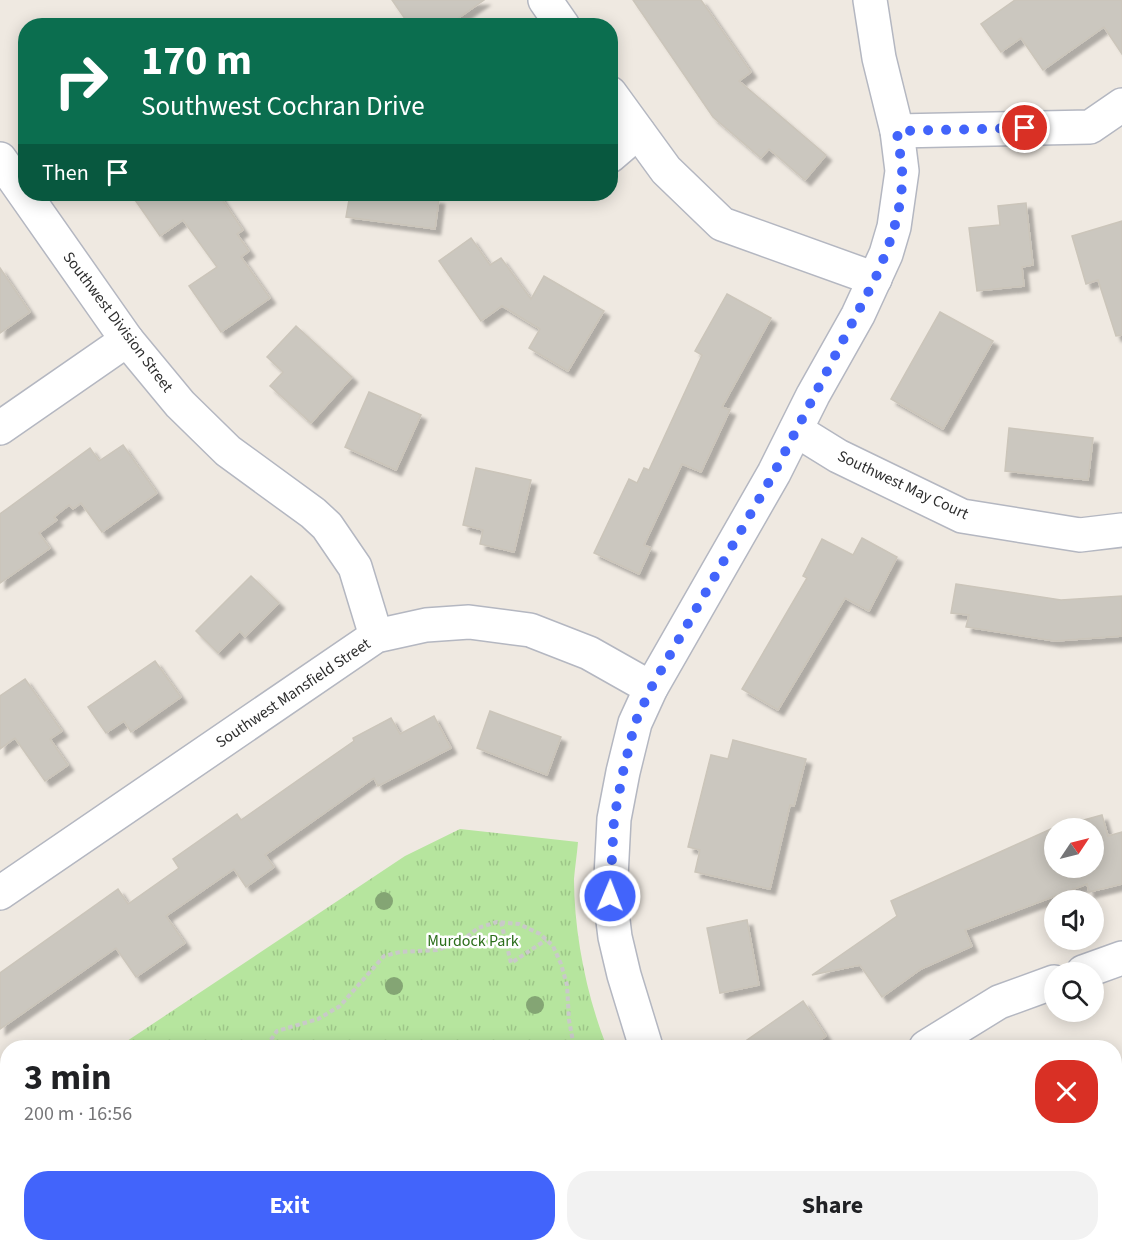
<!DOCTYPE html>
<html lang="en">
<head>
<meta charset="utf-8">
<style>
  body { margin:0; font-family:"Source Sans 3",sans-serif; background:#f2f2f2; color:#202124; height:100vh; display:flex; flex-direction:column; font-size:22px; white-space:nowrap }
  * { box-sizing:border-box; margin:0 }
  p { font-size:20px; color:#757577 }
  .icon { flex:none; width:33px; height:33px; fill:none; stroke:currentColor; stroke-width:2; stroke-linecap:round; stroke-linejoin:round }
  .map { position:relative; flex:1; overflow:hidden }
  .drawer { position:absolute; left:0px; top:1040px; width:1122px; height:212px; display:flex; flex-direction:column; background:#fff; border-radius:24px 24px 0 0; box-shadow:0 3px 15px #0003 }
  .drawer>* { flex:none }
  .top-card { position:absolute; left:18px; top:18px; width:600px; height:183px; border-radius:24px; box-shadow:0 3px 15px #0003; background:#0b6e4f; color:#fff; overflow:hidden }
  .needle { width:39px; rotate:55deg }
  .buttons { position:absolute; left:1044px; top:818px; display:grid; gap:12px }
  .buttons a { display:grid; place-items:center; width:60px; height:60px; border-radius:50%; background:#fff; box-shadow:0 3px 15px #0003; font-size:30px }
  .pin { position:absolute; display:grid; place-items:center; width:51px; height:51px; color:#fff; margin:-26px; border:3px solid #fff; border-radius:50%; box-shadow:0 2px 6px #0007 }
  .me { position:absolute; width:66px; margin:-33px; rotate:1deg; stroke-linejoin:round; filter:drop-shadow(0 0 4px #0008) }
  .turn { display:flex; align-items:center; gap:21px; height:126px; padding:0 24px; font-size:27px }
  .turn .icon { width:78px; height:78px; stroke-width:2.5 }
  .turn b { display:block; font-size:42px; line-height:51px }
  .then { display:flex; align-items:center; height:57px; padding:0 24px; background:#0003; gap:12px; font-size:22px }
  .round { display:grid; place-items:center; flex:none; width:63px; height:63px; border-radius:24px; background:#f2f2f2 }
  .overview { display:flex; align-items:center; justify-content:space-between; height:102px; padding:0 24px }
  h1 { font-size:36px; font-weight:700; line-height:45px }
  .primary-button { display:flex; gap:12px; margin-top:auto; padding:12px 24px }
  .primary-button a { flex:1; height:69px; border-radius:24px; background:#4264fb; color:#fff; font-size:24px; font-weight:700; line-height:69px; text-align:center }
  .primary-button a+a { background:#f2f2f2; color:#202124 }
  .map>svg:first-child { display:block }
</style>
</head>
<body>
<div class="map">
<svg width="1122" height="1250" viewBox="0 0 1122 1250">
  <defs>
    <pattern id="park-tufts" width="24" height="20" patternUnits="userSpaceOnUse" patternTransform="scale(1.5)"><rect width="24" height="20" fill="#b6e59e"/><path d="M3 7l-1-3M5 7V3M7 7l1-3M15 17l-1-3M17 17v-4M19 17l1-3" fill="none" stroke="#9dc588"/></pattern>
    <filter id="shadow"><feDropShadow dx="5.5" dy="5.5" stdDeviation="1.5" flood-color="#0004"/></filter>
  </defs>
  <rect width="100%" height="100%" fill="#efe9e1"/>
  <g fill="url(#park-tufts)">
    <path d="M460 829 578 842C577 854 575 867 574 879 574 933 587 998 607 1047H118L405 856Z"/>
    <path d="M167 1244H730L734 1250H172Z"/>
  </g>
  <g fill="#cbc7bf" stroke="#cbc5ba" stroke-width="1.5" filter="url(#shadow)">
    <path d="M392 0H484L447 26H410Z"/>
    <path d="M633 0H701L751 72 739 81 826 155 805 180 769 149 761 158 713 117Z"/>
    <path d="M1015 0H1122V54L1104 27 1043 70 1021 38 1001 52 981 24Z"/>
    <path d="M131 194H221L219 195 243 230 237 234 249 251 241 257 270 298 221 332 189 286 217 267 183 220 160 236Z"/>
    <path d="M350 194H418V196L439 199 435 229 346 217Z"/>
    <path d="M1026 203 1033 265 1022 267 1024 286 977 291 969 228 1000 225 998 206Z"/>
    <path d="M1122 221V335L1116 336 1098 280 1086 284 1072 236Z"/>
    <path d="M471 238 490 265 501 258 531 299 544 276 604 311 568 371 529 348 540 329 502 306 481 321 439 261Z"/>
    <path d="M0 268 30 312 0 333Z"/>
    <path d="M727 294 771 318 722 407 730 410 701 472 682 464 644 545 651 548 639 574 594 553 629 479 637 483 644 468 649 470 702 355 695 351Z"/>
    <path d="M940 312 993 341 943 429 891 399Z"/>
    <path d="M296 326 352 377 311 423 270 386 283 372 267 357Z"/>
    <path d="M369 392 421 415 396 470 345 447Z"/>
    <path d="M1009 428 1093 438 1088 480 1005 471Z"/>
    <path d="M123 445 157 493 102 532 81 503 73 509 69 505 54 517 57 520 39 533 50 548 0 583V514L90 448 99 461Z"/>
    <path d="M476 468 531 480 514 552 480 544 483 530 463 525Z"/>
    <path d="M862 538 897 557 869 611 845 598 778 710 742 689 807 578 803 576 822 539 853 555Z"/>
    <path d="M251 576 279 603 245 637 240 631 218 653 196 631Z"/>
    <path d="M956 584 1061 600 1122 596V636L1055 641 966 627 969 615 951 613Z"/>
    <path d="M155 661 181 697 131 732 124 721 106 733 88 707Z"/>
    <path d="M25 679 62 731 50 739 68 765 45 781 15 738 0 749V696Z"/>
    <path d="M490 711 561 737 547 775 477 748Z"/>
    <path d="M434 716 451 748 378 786 374 778 265 855 274 867 246 887 234 869 166 916 185 943 136 977 116 948 0 1029V973L118 889 128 904 179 868 173 859 237 814 241 820 354 741 353 738 391 718 400 734Z"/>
    <path d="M733 740 806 759 794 806 790 805 770 889 695 872 700 850 688 847 711 755 728 759Z"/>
    <path d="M1102 815 1108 836 1122 832V884L1089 892 1087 884 965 930 972 946 921 969 882 997 860 965 812 975 897 916 891 901 1051 829 1054 828V867H1094V828H1055Z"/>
    <path d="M747 920 759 985 720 993 707 928Z"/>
    <path d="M803 1001 826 1036 810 1047H737Z"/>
  </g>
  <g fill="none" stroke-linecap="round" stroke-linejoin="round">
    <defs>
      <g id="street">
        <path d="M545 0 563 26"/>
        <path d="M610 93 666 170 722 224 875 279"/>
        <path d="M897 131 1090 127 1122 105"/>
        <path d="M610 156 638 132"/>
        <path d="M0 159 127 340 180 404 228 451 313 513 327 526 355 567 376 636"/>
        <path d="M0 428 127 340"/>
        <path d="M796 430 838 456 962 516 1080 535 1122 530"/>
        <path d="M0 893 376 636 426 625 469 622 530 630 589 653 651 688"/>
        <path d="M1083 972 1122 958"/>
        <path d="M646 1047 624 975 615 937 610 896 614 819 623 772 635 723 651 688 774 473 813 395 858 315 886 254 894 227 902 171 897 131 879 58 870 0"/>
        <path d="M926 1047 999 1002 1054 982"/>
        <path d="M775 1244 779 1250"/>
      </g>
    </defs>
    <use href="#street" stroke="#b4b7c1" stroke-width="36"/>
    <g stroke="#c9c9c9" stroke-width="4" stroke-dasharray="4.5 3" stroke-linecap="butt">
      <path d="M501 922 511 963 546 940"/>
      <path d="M269 1047 270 1041 277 1031 318 1019 340 1006 384 956 400 952 437 950 459 943 478 928 497 922 519 924 540 934 553 946 561 964 567 985 569 1020 574 1047"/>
      <path d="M398 1244 404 1250"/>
      <path d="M268 1250 282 1244"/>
      <path d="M608 1250 612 1244"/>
    </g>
    <use href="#street" stroke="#fff" stroke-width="33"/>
  </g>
  <g fill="#84a574">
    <circle cx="384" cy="901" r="9"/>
    <circle cx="394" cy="986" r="9"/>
    <circle cx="535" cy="1005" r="9"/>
  </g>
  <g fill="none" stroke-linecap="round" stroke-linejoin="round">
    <path stroke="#4264fb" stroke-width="10" stroke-dasharray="0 18" d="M610 896 614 819 623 772 635 723 651 688 774 473 875 279C890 245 904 206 902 169 901 156 898 144 897 131L1025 128"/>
  </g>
  <g text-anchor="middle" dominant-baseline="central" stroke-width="5" stroke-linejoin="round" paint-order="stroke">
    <g font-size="16" fill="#2e2e2e" stroke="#fff">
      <text transform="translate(118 322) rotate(53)">Southwest Division Street</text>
      <text transform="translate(903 485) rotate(25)">Southwest May Court</text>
      <text transform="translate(293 693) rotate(-34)">Southwest Mansfield Street</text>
    </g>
    <g font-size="16" fill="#2c6e1b" stroke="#fff">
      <text x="473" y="941">Murdock Park</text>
    </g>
  </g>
</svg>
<div class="buttons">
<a><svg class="needle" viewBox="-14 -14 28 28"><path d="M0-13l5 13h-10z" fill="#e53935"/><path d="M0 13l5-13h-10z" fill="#757577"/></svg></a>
<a><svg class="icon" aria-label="sound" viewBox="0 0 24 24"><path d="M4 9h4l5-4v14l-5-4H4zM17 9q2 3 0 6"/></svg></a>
<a><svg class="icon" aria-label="search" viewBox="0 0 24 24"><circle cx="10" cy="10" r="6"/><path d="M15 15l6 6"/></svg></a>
</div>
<div class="pin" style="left:1025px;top:128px;background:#d93025"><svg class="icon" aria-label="arrive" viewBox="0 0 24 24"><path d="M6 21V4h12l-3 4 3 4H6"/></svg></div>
<svg class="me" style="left:610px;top:896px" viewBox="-20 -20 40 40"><circle r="17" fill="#4264fb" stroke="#fff" stroke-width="3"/><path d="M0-11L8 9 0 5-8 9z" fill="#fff"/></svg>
<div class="top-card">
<div class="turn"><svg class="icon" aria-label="right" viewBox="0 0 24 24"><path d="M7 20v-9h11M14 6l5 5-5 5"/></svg><div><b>170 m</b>Southwest Cochran Drive</div></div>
<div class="then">Then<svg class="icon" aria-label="arrive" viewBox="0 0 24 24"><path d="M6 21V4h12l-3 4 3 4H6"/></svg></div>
</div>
<section class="drawer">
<div class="overview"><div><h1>3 min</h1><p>200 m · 16:56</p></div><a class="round" style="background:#d93025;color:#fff"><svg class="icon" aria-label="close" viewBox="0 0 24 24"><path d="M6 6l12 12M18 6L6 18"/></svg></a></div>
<div class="primary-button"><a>Exit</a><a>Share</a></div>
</section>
</div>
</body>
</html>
